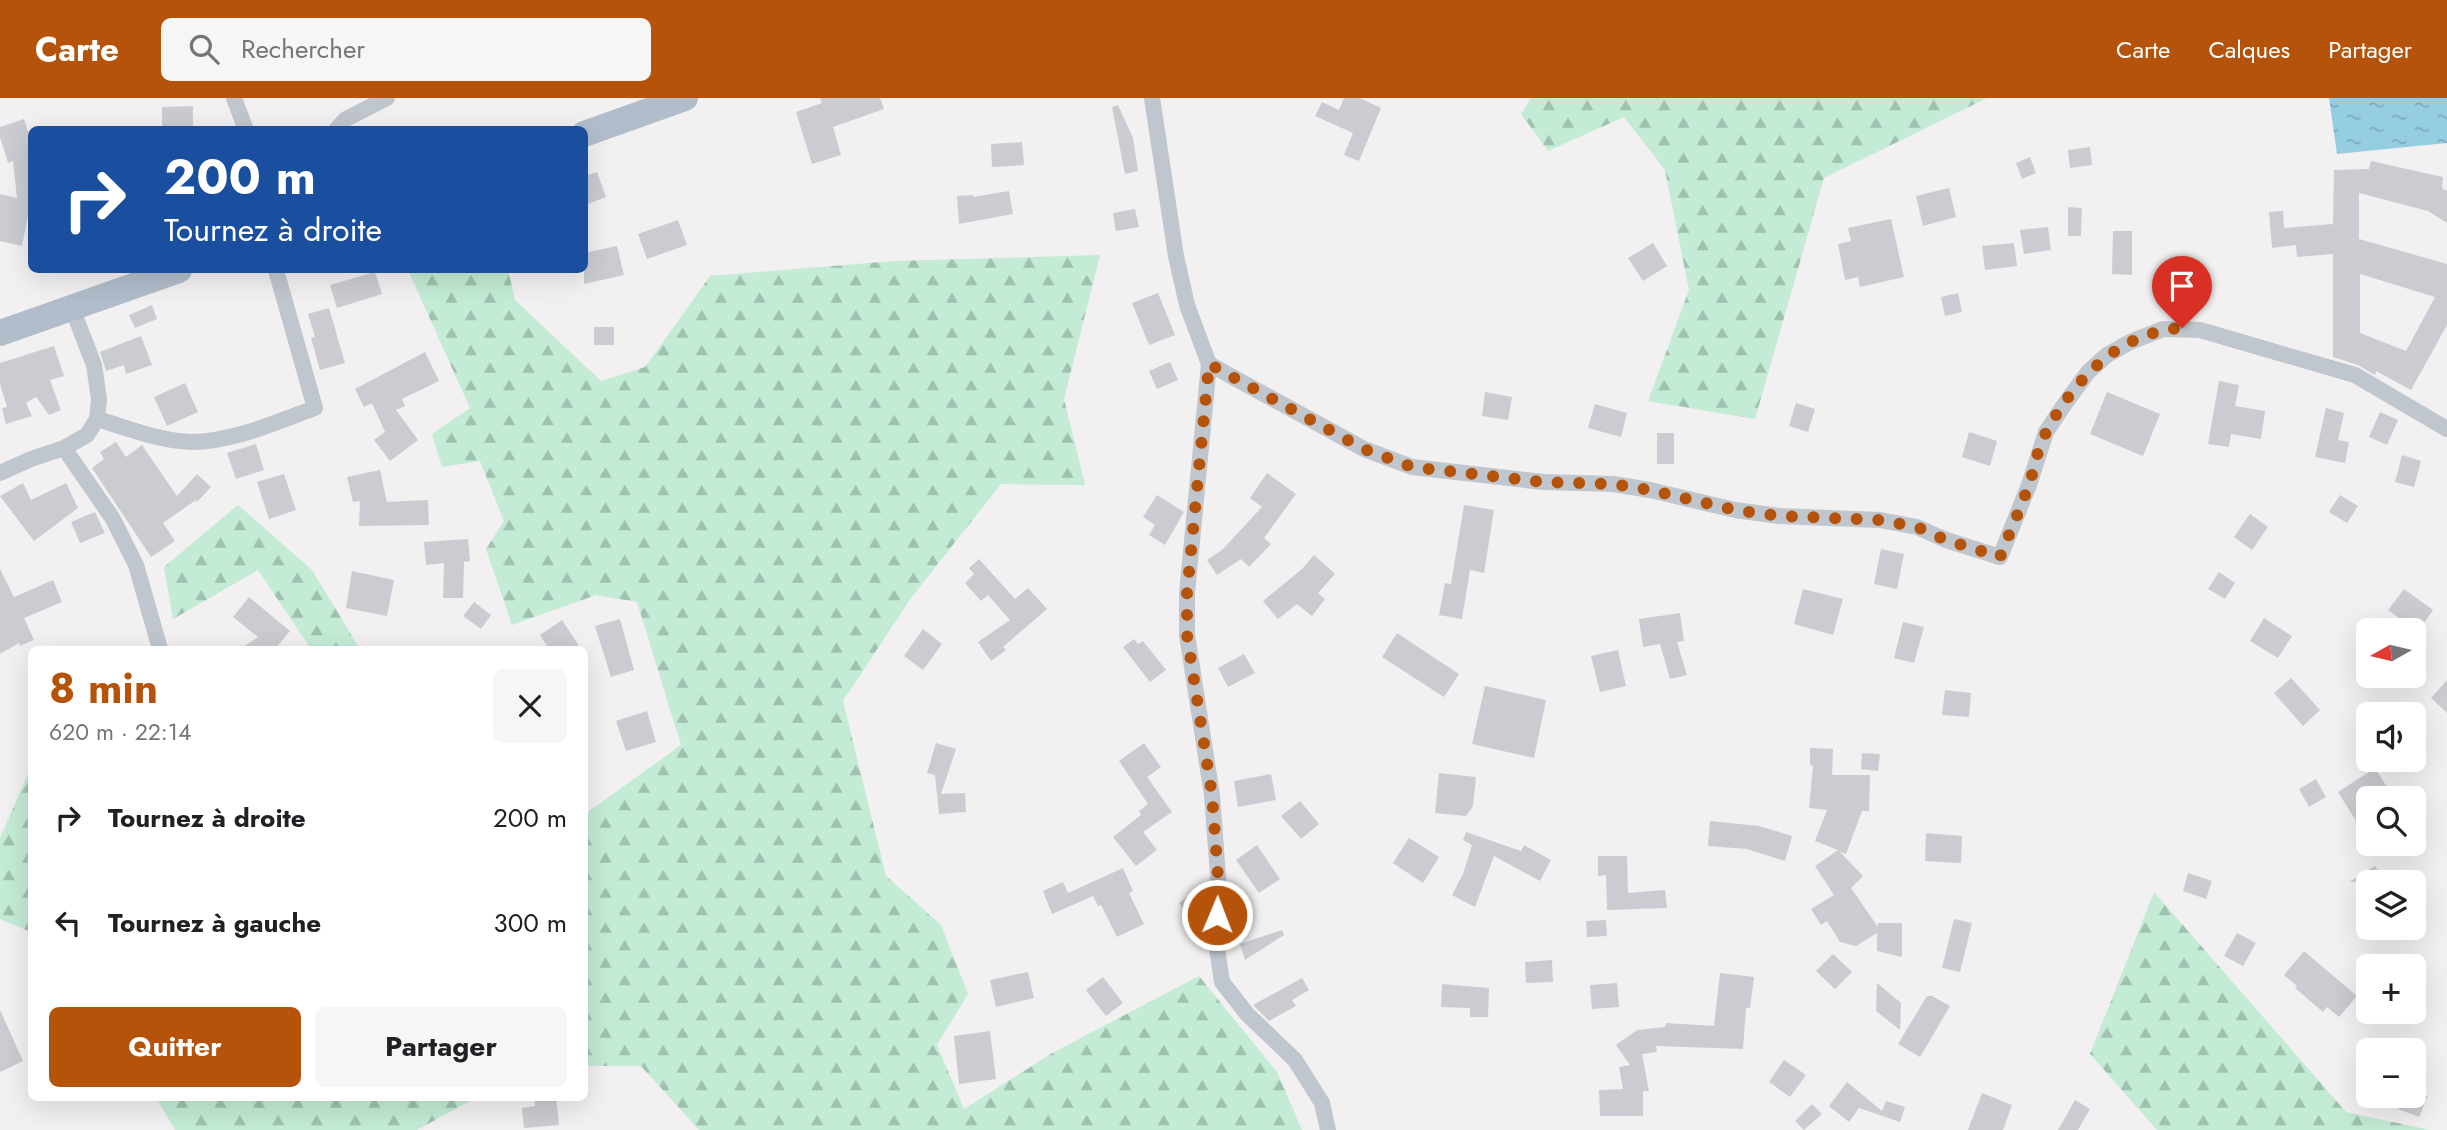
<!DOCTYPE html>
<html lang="fr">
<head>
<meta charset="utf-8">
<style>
  body { margin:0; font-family:Jost,sans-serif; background:#f6f6f6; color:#202124; height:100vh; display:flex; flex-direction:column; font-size:26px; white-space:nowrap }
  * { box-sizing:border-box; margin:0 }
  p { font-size:23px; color:#757577 }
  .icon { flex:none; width:38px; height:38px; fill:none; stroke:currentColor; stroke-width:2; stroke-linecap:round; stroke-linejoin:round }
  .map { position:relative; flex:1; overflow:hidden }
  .panel { position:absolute; left:28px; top:548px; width:560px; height:455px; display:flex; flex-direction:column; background:#fff; border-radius:10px; box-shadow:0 7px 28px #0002 }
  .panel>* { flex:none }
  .guide { position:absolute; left:28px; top:28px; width:560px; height:147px; border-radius:10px; box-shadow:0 7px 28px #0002; background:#1a4fa0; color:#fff; overflow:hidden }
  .needle { width:46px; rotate:262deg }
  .tools { position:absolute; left:2356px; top:520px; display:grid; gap:14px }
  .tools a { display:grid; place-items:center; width:70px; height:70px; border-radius:10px; background:#fff; box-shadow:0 7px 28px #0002; font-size:35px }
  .pin { position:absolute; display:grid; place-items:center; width:60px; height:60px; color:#fff; margin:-72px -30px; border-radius:50% 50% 50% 0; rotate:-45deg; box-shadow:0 0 7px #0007 }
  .pin .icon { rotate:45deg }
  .me { position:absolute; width:77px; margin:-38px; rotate:1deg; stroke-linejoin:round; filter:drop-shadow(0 0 5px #0008) }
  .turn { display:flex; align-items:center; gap:24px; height:147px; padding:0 21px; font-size:32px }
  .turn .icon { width:91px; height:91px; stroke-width:2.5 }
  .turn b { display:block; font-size:49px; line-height:60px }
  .round { display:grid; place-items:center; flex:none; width:74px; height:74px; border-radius:10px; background:#f6f6f6 }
  .overview { display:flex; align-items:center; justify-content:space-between; height:119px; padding:0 21px }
  h1 { font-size:42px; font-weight:700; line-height:52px; color:#b45309 }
  .primary-button { display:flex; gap:14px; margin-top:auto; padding:14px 21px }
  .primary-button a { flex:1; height:80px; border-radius:10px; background:#b45309; color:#fff; font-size:28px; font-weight:700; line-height:80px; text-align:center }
  .primary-button a+a { background:#f6f6f6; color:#202124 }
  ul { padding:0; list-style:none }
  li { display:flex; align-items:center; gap:21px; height:105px; padding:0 21px }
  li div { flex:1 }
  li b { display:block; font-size:26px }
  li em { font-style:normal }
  header { display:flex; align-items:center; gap:42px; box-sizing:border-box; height:98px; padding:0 35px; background:#b45309; color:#fff }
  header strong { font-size:33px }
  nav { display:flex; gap:38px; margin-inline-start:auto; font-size:24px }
  .search { width:490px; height:63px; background:#f6f6f6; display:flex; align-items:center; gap:18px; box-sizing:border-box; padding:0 24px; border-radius:10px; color:#757577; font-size:26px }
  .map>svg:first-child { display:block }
</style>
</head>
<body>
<header>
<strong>Carte</strong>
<div class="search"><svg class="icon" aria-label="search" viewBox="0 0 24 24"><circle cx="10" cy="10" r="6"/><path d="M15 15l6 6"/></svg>Rechercher</div>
<nav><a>Carte</a><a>Calques</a><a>Partager</a></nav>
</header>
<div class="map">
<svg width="2447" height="1032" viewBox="0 0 2447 1032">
  <defs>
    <pattern id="forest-firs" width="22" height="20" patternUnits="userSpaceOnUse" patternTransform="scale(1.75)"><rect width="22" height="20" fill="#c3ebd5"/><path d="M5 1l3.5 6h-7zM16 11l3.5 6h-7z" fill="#a0c1b0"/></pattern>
    <pattern id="water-ripples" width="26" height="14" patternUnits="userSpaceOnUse" patternTransform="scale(1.75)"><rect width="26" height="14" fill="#95cee3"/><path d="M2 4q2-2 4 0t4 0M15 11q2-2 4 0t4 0" fill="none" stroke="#7caabb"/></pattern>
  </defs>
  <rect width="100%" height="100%" fill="#f2f0f0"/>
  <g fill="url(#forest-firs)">
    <path d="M1531 0H1987L1824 80 1755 321 1648 303 1689 192 1665 72 1624 19 1548 53 1521 16Z"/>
    <path d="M1100 157 1064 301 1085 387 1001 386 911 500 843 603 886 778 941 827 968 896 937 947 964 1011 1054 954 1199 878 1277 974 1302 1032H699L641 968H585V716L681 647 637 504 596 497 512 527 486 451 504 423 480 363 442 369 432 336 470 310 408 172H508L515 202 601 283 645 269 710 178 894 163Z"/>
    <path d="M238 407 312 472 360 551H307L309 548 258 472 173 521 164 469Z"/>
    <path d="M31 669V834L0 821V740Z"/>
    <path d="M2154 794 2346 1014 2430 1032H2157L2090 956Z"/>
    <path d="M156 999H477L417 1032H175Z"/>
  </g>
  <path fill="url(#water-ripples)" d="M2329 0H2447V45L2337 56Z"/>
  <g fill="#cbccd2" fill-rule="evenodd">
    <path d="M820 0H880L884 11 833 29 841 57 812 66 796 14 822 5Z"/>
    <path d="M1344 0H1360L1381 10 1359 63 1344 57 1353 35 1315 18 1322 4 1339 12Z"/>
    <path d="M1118 7 1133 40 1138 73 1125 76 1112 9Z"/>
    <path d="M193 8V32H162V9Z"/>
    <path d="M24 21 32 46V98L22 148 0 143V96L17 100 13 63 8 65 0 39V29Z"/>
    <path d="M1022 44 1024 67 992 69 991 46Z"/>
    <path d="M2090 49 2092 67 2070 70 2068 52Z"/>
    <path d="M2030 59 2036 75 2022 81 2016 65Z"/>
    <path d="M2371 63 2443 79 2442 90 2447 93V125L2428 113 2359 95V141L2447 166V227L2411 292 2376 273 2375 277 2358 267 2333 259V156L2297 159 2296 147 2272 150 2269 114 2283 113 2284 130 2333 126 2334 72 2369 71ZM2360 176 2435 199 2406 253 2360 235Z"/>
    <path d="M597 74 606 99 588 106 584 96V78Z"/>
    <path d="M1949 90 1956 119 1923 128 1916 98Z"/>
    <path d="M1009 93 1013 116 959 126 957 98 973 97V99Z"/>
    <path d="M2068 109 2082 110 2081 138H2068Z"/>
    <path d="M1135 111 1139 129 1116 133 1113 115Z"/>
    <path d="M1891 121 1904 179 1860 189 1858 179 1845 182 1838 146 1851 143 1848 130Z"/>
    <path d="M678 122 687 147 647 161 638 136Z"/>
    <path d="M2048 129 2051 152 2024 156 2020 132Z"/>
    <path d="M2113 133H2132V177L2112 176Z"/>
    <path d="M1653 145 1667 168 1643 183 1628 160Z"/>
    <path d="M2014 145 2017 168 1985 172 1982 148Z"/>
    <path d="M617 148 624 177 584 186V155Z"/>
    <path d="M375 174 382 196 337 210 330 187Z"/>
    <path d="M1158 195 1175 237 1149 247 1132 205Z"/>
    <path d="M1958 195 1962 214 1945 218 1941 199Z"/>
    <path d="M152 207 157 221 135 230 129 217Z"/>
    <path d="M329 210 345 265 320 272 311 240 315 239 308 216Z"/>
    <rect x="594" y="229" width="20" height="18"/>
    <path d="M141 238 152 267 126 276 124 267 106 273 100 254Z"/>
    <path d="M54 248 64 278 50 282 61 312 49 317 36 299 26 305 32 318 6 326 2 310 7 309 0 286V265Z"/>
    <path d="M425 254 439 283 402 301 405 308 396 312 418 342 390 363 374 342 385 334 372 305 364 309 355 291Z"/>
    <path d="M1170 264 1178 282 1157 291 1149 273Z"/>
    <path d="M2219 283 2239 287 2235 308 2265 313 2261 341 2231 336 2229 349 2208 346Z"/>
    <path d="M185 285 198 314 167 328 154 299Z"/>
    <path d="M1485 294 1512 299 1508 322 1482 318Z"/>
    <path d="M2107 294 2160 316 2143 358 2090 336Z"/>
    <path d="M1796 305 1815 311 1808 334 1789 328Z"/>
    <path d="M1595 306 1627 315 1621 339 1588 330Z"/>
    <path d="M2326 310 2344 315 2338 342 2349 344 2345 365 2315 359Z"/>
    <path d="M2380 314 2398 322 2387 347 2369 339Z"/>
    <path d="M1969 334 1997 343 1990 368 1962 359Z"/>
    <rect x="1657" y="335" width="17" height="31"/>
    <path d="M116 344 126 359 142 347 177 398 197 376 211 389 197 404 196 402 163 425 175 443 151 459 92 370 104 361 100 354Z"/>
    <path d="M256 346 264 372 236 381 227 355Z"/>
    <path d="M2402 357 2421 363 2414 389 2395 384Z"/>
    <path d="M380 372 387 404 428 402 429 427 359 428 360 403 353 404 347 379Z"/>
    <path d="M1267 375 1296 396 1264 440 1271 446 1249 469 1241 461 1217 477 1207 462 1222 452 1262 409 1250 400Z"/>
    <path d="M284 376 296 412 269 421 257 384Z"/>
    <path d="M23 385 31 402 66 385 78 410 34 443 0 398Z"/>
    <path d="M1157 397 1184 414 1165 447 1149 437 1155 427 1143 419Z"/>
    <path d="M2340 397 2358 408 2347 425 2329 414Z"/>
    <path d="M1464 407 1494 412 1484 475 1470 472 1462 521 1439 517 1445 485 1451 486Z"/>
    <path d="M95 414 105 435 80 445 71 424Z"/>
    <path d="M2250 416 2268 429 2252 452 2234 439Z"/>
    <path d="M468 441 470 463 464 464 463 500H443L444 465 426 467 424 444Z"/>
    <path d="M1881 451 1904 456 1897 491 1874 486Z"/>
    <path d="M1314 457 1335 476 1318 495 1325 501 1312 518 1297 506 1278 521 1263 503 1302 471Z"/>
    <path d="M979 461 1015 501 1028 490 1047 511 1003 549 1006 552 991 563 978 544 1010 522 988 497 981 503 965 485 974 476 969 470Z"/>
    <path d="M0 471 14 499 53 482 62 504 24 520 34 542 20 548 19 545 0 556Z"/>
    <path d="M352 473 394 482 387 518 346 510Z"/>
    <path d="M2219 474 2235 485 2225 501 2208 491Z"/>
    <path d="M1803 491 1843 501 1833 537 1794 526Z"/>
    <path d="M2404 491 2433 512 2418 534 2388 512Z"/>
    <path d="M249 499 290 533 275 551H240L258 539 233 519Z"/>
    <path d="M474 504 491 517 481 531 463 518Z"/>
    <path d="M1680 515 1684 543 1677 544 1687 577 1670 581 1660 546 1643 549 1639 521Z"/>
    <path d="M2264 520 2292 538 2278 560 2250 543Z"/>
    <path d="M620 521 634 572 611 579 595 528Z"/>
    <path d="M562 522 581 551H549L540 537Z"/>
    <path d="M1903 524 1924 529 1914 565 1894 560Z"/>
    <path d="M923 531 942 546 923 572 904 558Z"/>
    <path d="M1397 535 1459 576 1444 599 1382 559Z"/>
    <path d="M1134 541 1138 546 1143 543 1166 572 1150 584 1123 549Z"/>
    <path d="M1618 552 1626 588 1600 594 1591 558Z"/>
    <path d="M1244 556 1255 575 1228 589 1218 570Z"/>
    <path d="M2291 580 2320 612 2303 628 2274 595Z"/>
    <path d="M2447 582V615L2431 600Z"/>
    <path d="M1485 588 1546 602 1534 660 1472 646Z"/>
    <path d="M1945 592 1971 595 1969 619 1942 617Z"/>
    <path d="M647 613 656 644 626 653 616 623Z"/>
    <path d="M936 645 956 651 941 696 965 695 966 714 939 716 935 677 927 675Z"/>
    <path d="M1144 645 1161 669 1147 679 1172 714 1143 734 1157 752 1136 768 1113 739 1141 717 1139 713 1148 706 1119 663Z"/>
    <path d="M1810 650 1833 651 1832 677H1870L1869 713H1862L1846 756 1839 753 1863 778 1851 790 1878 829V825H1902V859L1877 853V835L1856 848 1840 844 1827 823 1821 827 1811 811 1834 797 1815 768 1838 752 1815 743 1827 712 1809 710 1813 668 1810 667Z"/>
    <path d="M1862 655 1880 656 1878 673 1861 671Z"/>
    <path d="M2375 670 2394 700H2368V742L2338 694Z"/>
    <path d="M1439 675 1476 679 1473 708 1466 718 1435 715Z"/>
    <path d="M1271 676 1276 702 1238 709 1234 683Z"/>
    <path d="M2316 681 2326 699 2309 709 2299 691Z"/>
    <path d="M1300 703 1319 726 1301 741 1281 718Z"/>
    <path d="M1710 723 1759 728 1792 738 1785 763 1747 751 1708 748Z"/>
    <path d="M1466 734 1521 753 1524 747 1551 762 1540 783 1494 758 1475 809 1452 797 1463 776 1472 747 1463 742Z"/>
    <path d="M1926 735 1962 738 1961 765 1925 763Z"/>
    <path d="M1409 740 1439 759 1423 785 1393 765Z"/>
    <path d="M1257 747 1280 781 1259 795 1236 762Z"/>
    <path d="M1598 758H1627L1628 795 1665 792 1667 810 1607 812 1606 777 1598 778Z"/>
    <path d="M2375 768 2385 784H2349Z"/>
    <path d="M1123 770 1133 793 1129 795 1144 826 1117 839 1101 807 1098 808 1093 798 1052 816 1043 793 1063 784 1068 795Z"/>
    <path d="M2188 775 2212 783 2206 801 2183 793Z"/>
    <path d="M1199 790 1208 802 1207 814 1192 825 1179 805Z"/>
    <path d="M1954 821 1972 825 1960 874 1942 870Z"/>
    <path d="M1606 822 1607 838 1587 839 1586 823Z"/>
    <path d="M1282 832 1284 837 1245 862 1240 846Z"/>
    <path d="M2237 835 2256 845 2243 868 2224 858Z"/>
    <path d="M2304 853 2357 898 2339 919 2327 909 2323 914 2295 890 2297 888 2284 877Z"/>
    <path d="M1833 856 1852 874 1835 891 1816 873Z"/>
    <path d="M1552 862 1553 884 1526 885 1525 864Z"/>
    <path d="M1028 874 1034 900 996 909 990 882Z"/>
    <path d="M1720 875 1754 879 1750 910H1746L1743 951 1656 948 1657 954 1642 956 1649 993H1643V1018H1600L1599 992 1623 991 1619 969 1630 967 1616 947 1637 932 1665 929 1666 925 1714 928Z"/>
    <path d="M1103 879 1123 905 1106 918 1086 892Z"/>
    <path d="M1302 880 1309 892 1292 902 1296 908 1269 923 1253 907Z"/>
    <path d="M1617 885 1619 909 1592 911 1590 887Z"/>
    <path d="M1877 885 1901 905 1900 932 1876 913Z"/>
    <path d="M1442 886 1489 890 1488 919H1470V910L1441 909Z"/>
    <path d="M1927 898H1932L1950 908 1920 959 1898 946Z"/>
    <path d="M0 912 23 963 0 974Z"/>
    <path d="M990 933 996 981 959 986 954 938Z"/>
    <path d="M1784 962 1806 977 1790 999 1769 984Z"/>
    <path d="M1847 984 1882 1013 1886 1003 1905 1009 1900 1024 1859 1010 1849 1024 1829 1008Z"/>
    <path d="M1982 995 2012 1007 2003 1032H1968Z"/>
    <path d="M2404 998H2428L2419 1019 2398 1011Z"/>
    <path d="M534 999H556L559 1027 524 1030 522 1010 535 1008Z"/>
    <path d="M2075 1002 2090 1011 2078 1032H2058Z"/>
    <path d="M1812 1006 1822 1016 1804 1032 1795 1023Z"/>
  </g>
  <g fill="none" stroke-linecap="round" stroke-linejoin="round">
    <g stroke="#c0c6cd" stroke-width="16">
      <path d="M234 0 246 32"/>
      <path d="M1152 0 1176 158 1187 207 1209 266 1187 495V537L1212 697 1219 791 1216 843 1222 884 1247 916 1295 962 1322 1005 1328 1032"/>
      <path d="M336 32 346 21 387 0"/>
      <path d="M1209 266 1364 351 1412 369 1543 384 1613 386 1650 392 1735 412 1779 418 1880 422 1917 429 1946 442 2000 459 2029 387 2046 334 2064 307 2088 274 2107 257 2130 244 2163 231 2200 232 2355 277 2447 331"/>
      <path d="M97 321C128 330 159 343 191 344 233 344 276 324 315 310L276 172"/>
      <path d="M64 350 113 421 136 467 160 551"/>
      <path d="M0 375 31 361 64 350 87 337 97 321 99 301 94 267 72 210"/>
    </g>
    <g stroke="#b2bdcb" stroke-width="26">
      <path d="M584 36 685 0"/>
      <path d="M0 235 179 172"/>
    </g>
  </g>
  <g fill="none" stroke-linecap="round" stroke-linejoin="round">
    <path stroke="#b45309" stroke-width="12" stroke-dasharray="0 21.6" d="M1217 817 1219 791 1212 697 1187 537V495L1209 266 1364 351 1412 369 1543 384 1613 386 1650 392 1735 412 1779 418 1880 422 1917 429 1946 442 2000 459C2010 434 2021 409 2030 384 2035 367 2038 348 2047 333 2075 280 2120 234 2182 230"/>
  </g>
</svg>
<div class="tools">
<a><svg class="needle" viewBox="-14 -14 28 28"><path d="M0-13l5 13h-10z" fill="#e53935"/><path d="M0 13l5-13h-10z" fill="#757577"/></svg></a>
<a><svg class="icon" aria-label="sound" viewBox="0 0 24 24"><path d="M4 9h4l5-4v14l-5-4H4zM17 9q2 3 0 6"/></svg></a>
<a><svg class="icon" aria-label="search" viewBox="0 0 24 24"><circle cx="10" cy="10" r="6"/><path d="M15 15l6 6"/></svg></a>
<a><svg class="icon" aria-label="layers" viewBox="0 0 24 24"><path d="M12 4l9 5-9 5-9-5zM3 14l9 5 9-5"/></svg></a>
<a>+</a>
<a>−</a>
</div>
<div class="pin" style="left:2182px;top:230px;background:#d93025"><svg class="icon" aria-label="arrive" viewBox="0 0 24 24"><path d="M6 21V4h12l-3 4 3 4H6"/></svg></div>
<svg class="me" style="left:1217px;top:817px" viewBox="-20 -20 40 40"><circle r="17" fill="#b45309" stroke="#fff" stroke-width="3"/><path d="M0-11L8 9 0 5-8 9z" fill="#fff"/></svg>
<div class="guide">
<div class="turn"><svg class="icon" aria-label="right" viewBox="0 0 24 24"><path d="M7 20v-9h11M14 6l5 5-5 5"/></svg><div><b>200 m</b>Tournez à droite</div></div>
</div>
<section class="panel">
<div class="overview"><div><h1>8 min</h1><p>620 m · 22:14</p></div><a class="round"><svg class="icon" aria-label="close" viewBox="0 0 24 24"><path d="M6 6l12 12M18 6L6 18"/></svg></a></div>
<ul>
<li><svg class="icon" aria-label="right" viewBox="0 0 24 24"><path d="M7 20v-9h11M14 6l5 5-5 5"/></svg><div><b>Tournez à droite</b></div><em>200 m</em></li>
<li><svg class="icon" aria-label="left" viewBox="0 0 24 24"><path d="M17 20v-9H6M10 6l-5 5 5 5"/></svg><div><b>Tournez à gauche</b></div><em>300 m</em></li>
</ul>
<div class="primary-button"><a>Quitter</a><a>Partager</a></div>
</section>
</div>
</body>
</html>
